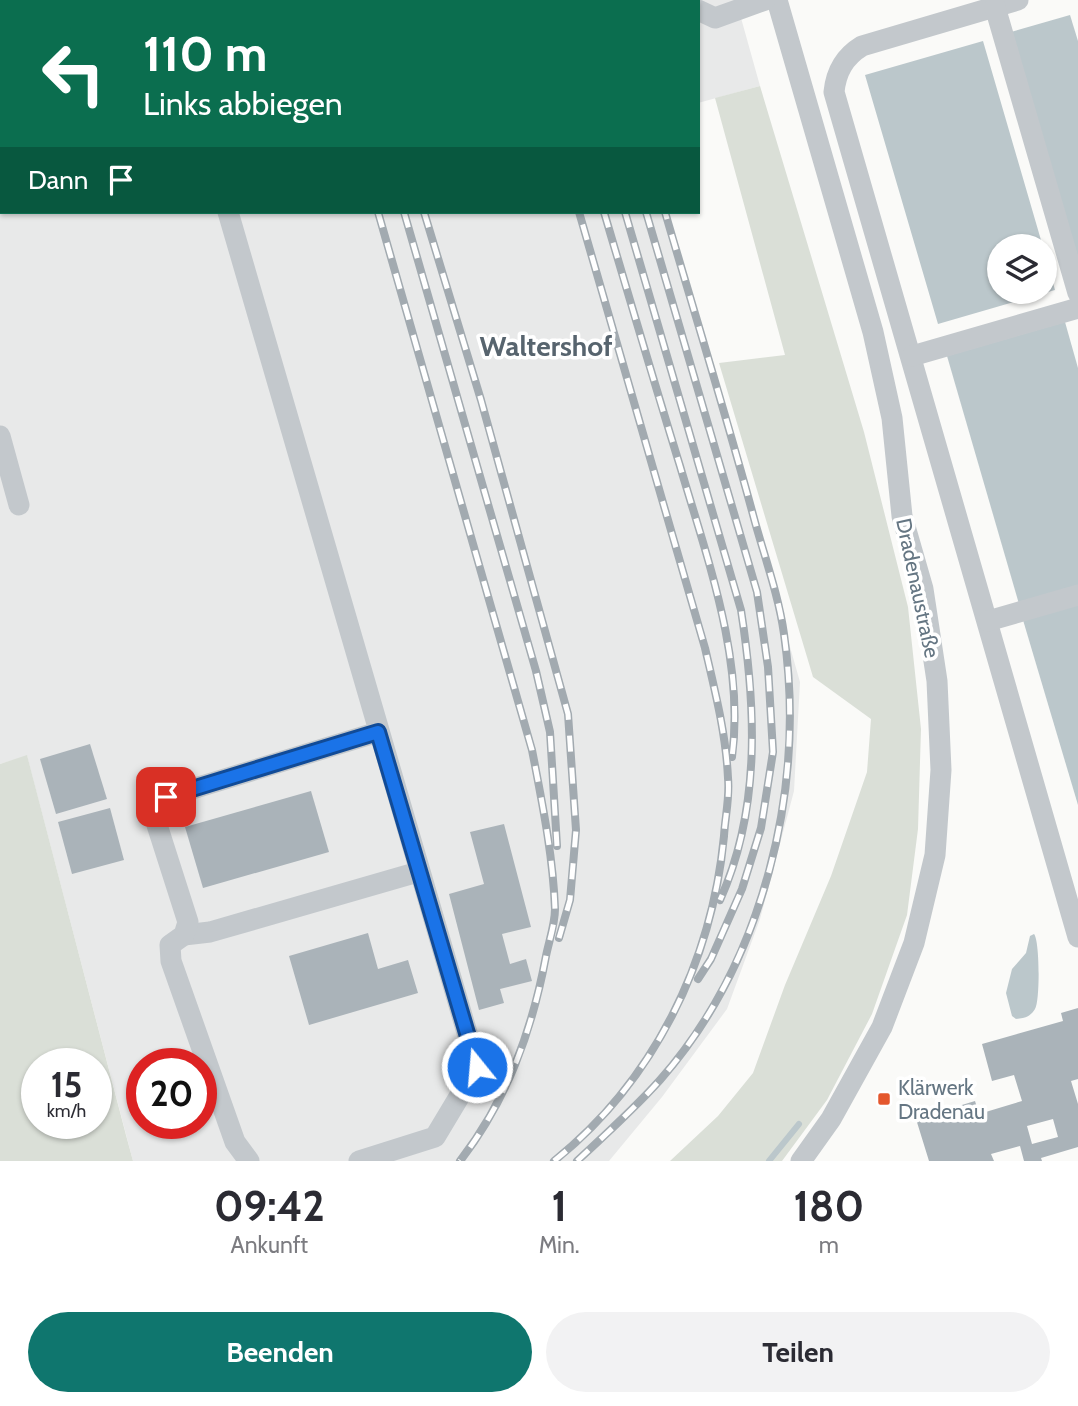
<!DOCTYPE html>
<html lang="de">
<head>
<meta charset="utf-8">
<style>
  body { margin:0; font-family:Cabin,sans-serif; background:#f2f2f3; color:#2b2b33; height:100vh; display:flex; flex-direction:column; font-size:26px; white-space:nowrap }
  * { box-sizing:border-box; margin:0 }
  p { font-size:23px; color:#7c7c81 }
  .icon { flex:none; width:38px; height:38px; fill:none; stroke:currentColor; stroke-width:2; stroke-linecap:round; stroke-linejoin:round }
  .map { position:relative; height:1161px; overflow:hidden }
  .panel { display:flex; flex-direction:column; background:#fff; flex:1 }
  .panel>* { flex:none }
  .hud { position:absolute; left:0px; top:0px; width:700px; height:214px; box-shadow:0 2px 5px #0004; background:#0b6e4f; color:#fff; overflow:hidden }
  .fabs { position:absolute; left:987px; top:234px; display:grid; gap:14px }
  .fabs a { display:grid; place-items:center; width:70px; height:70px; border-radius:50%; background:#fff; box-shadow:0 2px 5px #0004; font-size:35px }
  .speed { position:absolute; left:21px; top:1048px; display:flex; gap:14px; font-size:35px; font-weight:700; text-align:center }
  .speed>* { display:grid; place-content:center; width:91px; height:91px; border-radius:50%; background:#fff; box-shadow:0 2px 5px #0004; line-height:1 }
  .speed small { font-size:18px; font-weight:400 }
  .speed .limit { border:10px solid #d22; background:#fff; color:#111 }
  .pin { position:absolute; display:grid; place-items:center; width:60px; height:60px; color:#fff; margin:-30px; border-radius:14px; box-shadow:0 4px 10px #0006 }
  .me { position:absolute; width:77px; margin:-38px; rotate:343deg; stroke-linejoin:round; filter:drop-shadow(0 0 5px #0008) }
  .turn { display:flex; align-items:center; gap:24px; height:147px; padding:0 28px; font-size:32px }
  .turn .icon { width:91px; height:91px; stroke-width:2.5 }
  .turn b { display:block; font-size:49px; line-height:60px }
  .then { display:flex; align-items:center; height:66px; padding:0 28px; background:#0003; gap:14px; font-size:26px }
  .eta { display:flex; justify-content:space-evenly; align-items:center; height:119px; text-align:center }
  .eta b { font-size:42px; font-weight:700; line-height:49px }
  .cta { display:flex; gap:14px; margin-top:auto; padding:14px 28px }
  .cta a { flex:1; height:80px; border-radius:42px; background:#0f766e; color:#fff; font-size:28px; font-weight:700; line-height:80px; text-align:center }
  .cta a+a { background:#f2f2f3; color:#2b2b33 }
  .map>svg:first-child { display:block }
</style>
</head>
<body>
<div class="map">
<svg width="1078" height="1161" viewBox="0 0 1078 1161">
  <rect width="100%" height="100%" fill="#fafaf8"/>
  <path fill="#e8e9e9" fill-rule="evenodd" d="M0 0H736L760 86 698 103V2H2V212H666L800 682 794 791 760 919 727 1009 662 1097 609 1161H133L27 756 0 764ZM142 1064H201V1124H142Z"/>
  <g fill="#dadfd7" fill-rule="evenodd">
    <path d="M760 86 864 432 908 607 921 729 918 829 907 915 872 1014 827 1100 782 1161H670L718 1116 753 1073 785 985 831 876 867 772 871 719 813 677 719 363 785 355 715 98Z"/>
    <path d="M27 755 126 1135 133 1161H0V764ZM37 1064H96V1124H37Z"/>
  </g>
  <g fill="#bbc7cb">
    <path d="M1070 15 1078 41V267L1011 32Z"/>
    <path d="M983 41 1043 247H999V292H1045V254L1055 290 938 324 865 75Z"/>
    <path d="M1065 322 1078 368V587L1019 604 947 356Z"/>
    <path d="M1078 604V805L1023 620Z"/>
    <path d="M1034 934C1040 941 1040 1002 1035 1009 1030 1017 1025 1018 1016 1019L1012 1016 1006 993 1012 969 1026 953 1030 936Z"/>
  </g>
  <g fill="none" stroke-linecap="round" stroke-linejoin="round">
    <path stroke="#bbc7cb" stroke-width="6" d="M769 1161 799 1124"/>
  </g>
  <g fill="#aab3b9" fill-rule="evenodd">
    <path d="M90 744 107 799 56 814 40 759Z"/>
    <path d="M311 791 329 852 203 888 185 827Z"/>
    <path d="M110 808 124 860 72 874 58 822Z"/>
    <path d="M504 824 531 927 502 934 510 964 526 959 532 981 500 989 504 1003 479 1010 449 894 484 884 470 832Z"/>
    <path d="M368 933 378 969 408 960 418 993 309 1025 289 956Z"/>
    <path d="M1078 1008V1079L1071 1081 1078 1104V1147L1041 1158 1042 1161H1024L1020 1146 991 1154 994 1161H929L916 1119 975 1101 979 1114 1022 1101 1014 1075 992 1081 982 1044 1063 1021 1061 1013ZM1053 1119 1058 1137 1032 1144 1027 1126Z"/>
  </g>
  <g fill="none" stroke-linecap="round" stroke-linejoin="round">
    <g stroke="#c3c8cc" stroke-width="21">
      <path d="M167 0 168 2"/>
      <path d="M777 0 873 332 892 418 902 516 923 589 937 681 941 770 935 855 914 943 882 1027 831 1119 801 1161"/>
      <path d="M1018 0 862 46C844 57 836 72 834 92L1078 937"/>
      <path d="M995 7 1078 293"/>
      <path d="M698 10 715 18 765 0"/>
      <path d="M228 212 477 1067 435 1137 359 1161"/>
      <path d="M912 356 1078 308"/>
      <path d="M0 436 19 505"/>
      <path d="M988 621 1078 595"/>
      <path d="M184 935 210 932 418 872"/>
      <path d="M249 1161 235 1142 171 961 170 945 184 935 188 922 157 825V809L166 797 378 732"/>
    </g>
    <defs>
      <g id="rail">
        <path d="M317 0 318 2"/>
        <path d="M343 0V2"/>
        <path d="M363 0 364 2"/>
        <path d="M517 0 518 2"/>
        <path d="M542 0V2"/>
        <path d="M563 0V2"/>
        <path d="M585 0V2"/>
        <path d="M604 0 605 2"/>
        <path d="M378 212 532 750C542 802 553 855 555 909 555 924 549 941 546 956 532 1031 507 1100 460 1161"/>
        <path d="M404 212 536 671 550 732 557 846"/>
        <path d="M424 212 481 400 568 714 576 830 570 900 559 938"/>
        <path d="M604 212C629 297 654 382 680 466 707 558 745 660 732 757"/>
        <path d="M625 212 741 610C756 707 761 809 720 900"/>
        <path d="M646 212 757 592 768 667 773 752 761 828 742 889 711 959 698 979"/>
        <path d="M554 1161C654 1081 712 962 724 836 725 817 730 797 728 778 726 734 715 691 705 648L579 212"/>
        <path d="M577 1161C605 1135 634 1109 660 1080 764 962 806 788 784 634 779 597 765 558 755 522 727 418 695 315 665 212"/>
      </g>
    </defs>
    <use href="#rail" stroke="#a2aab0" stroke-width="8"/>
    <use href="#rail" stroke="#fff" stroke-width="5" stroke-dasharray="16" stroke-linecap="butt"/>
  </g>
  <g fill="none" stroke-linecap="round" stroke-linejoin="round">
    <defs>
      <path id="route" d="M166 797 378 732 477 1067"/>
    </defs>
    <use href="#route" stroke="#114b97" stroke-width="18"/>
    <use href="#route" stroke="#1a73e8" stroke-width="12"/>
  </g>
  <rect fill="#e4572e" stroke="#fff" stroke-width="2.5" x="877" y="1092" width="14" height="14" rx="3.5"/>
  <g text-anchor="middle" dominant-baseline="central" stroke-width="7" stroke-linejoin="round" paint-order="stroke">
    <g font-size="21" fill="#657683" stroke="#fff">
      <text transform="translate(918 588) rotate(78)">Dradenaustraße</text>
    </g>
    <g font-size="21" fill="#657683" stroke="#fff" text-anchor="start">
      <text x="898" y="1087">Klärwerk<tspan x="898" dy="24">Dradenau</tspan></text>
    </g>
    <g font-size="28" font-weight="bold" fill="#57646e" stroke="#fff">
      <text x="546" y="346">Waltershof</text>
    </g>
  </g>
</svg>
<div class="fabs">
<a><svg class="icon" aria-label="layers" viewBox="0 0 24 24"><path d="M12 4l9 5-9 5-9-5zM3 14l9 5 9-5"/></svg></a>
</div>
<div class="speed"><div>15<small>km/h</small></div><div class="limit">20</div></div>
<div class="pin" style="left:166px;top:797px;background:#d93025"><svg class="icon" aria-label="arrive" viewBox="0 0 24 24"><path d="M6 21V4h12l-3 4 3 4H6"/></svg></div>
<svg class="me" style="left:477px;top:1067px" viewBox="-20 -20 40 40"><circle r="17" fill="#1a73e8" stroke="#fff" stroke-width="3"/><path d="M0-11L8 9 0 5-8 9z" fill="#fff"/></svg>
<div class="hud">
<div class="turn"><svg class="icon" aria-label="left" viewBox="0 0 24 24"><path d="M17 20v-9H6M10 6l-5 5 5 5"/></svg><div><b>110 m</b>Links abbiegen</div></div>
<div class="then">Dann<svg class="icon" aria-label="arrive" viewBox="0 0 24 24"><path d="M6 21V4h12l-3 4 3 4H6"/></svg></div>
</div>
</div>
<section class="panel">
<div class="eta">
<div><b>09:42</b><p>Ankunft</p></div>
<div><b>1</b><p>Min.</p></div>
<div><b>180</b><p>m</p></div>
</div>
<div class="cta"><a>Beenden</a><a>Teilen</a></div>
</section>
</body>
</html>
